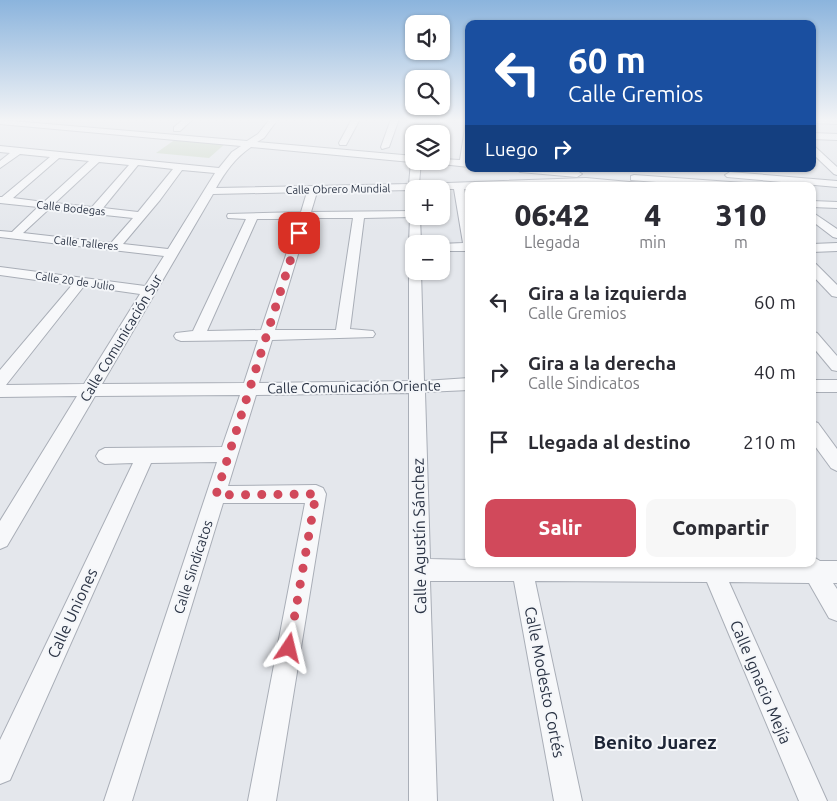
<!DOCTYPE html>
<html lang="es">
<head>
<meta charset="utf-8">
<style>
  body { margin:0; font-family:Ubuntu,sans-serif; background:#f7f7f7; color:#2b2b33; height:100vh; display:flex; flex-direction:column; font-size:19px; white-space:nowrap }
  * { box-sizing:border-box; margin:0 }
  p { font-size:16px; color:#7c7c81 }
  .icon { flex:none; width:28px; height:28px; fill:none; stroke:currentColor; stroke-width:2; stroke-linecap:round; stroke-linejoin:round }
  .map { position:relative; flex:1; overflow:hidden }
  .drawer { position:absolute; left:465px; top:182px; width:351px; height:385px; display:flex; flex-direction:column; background:#fff; border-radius:10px; box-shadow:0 1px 4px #0004 }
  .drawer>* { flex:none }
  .hud { position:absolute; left:465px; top:20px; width:351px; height:152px; border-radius:10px; box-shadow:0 1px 4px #0004; background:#1a4fa0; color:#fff; overflow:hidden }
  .buttons { position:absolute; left:405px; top:15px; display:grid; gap:10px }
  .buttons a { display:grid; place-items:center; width:45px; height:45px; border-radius:10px; background:#fff; box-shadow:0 1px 4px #0004; font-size:25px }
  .pin { position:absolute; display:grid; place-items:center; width:42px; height:42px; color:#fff; margin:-21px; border-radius:10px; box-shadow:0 2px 8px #0006 }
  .me { position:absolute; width:55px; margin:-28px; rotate:10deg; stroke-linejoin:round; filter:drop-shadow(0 0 4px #0008) }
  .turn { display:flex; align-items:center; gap:18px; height:105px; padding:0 20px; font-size:22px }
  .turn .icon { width:65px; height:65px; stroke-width:2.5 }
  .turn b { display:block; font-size:35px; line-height:42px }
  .then { display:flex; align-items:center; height:48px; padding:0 20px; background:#0003; gap:10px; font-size:19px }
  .eta { display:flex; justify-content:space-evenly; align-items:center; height:85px; text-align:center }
  .eta b { font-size:30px; font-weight:800; line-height:35px }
  .action { display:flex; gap:10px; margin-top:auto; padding:10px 20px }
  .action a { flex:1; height:58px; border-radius:10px; background:#d1495b; color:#fff; font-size:20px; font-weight:800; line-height:58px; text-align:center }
  .action a+a { background:#f7f7f7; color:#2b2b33 }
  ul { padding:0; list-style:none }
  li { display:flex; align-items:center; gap:15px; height:70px; padding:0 20px }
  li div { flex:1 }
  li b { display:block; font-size:19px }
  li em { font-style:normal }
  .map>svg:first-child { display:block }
</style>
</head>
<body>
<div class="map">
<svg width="837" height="801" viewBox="0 0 837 801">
  <rect width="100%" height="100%" fill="#e4e7ec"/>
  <path fill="#c9d6c5" d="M176 139 226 143 209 158 156 153Z"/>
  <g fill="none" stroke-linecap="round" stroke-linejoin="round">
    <defs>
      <g id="minor">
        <path d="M184 119H193L180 131H174V127Z"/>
        <path d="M270 119H278L264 138 257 142 414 156V161H421L419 184 586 178 651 184 652 186 586 184 469 186V189H464L469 213V251H441L440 244 463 243 454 189H414V192L410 190 317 192 311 212 414 211V216H420L421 244H414V247L409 244 410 217 364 218 350 329 373 331 375 334 373 337 272 340 259 383 409 381V271L414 268V271H421L424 381 469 378V390L425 392 430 559 469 560V564H812V556L820 561H837V583H833L837 589V621L829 618 809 583 729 582 827 801H799L707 582 535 581 582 801H554L514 581H430L437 801H409V393L256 395 228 486 316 485 323 488 326 494 276 801H248L305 503H223L132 801H104L217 462 151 463 10 780 0 784V740L133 463 105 464 99 461 96 456 99 451 105 448 222 447 240 395 95 396 7 546 0 549V521L77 396 0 397V370L72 285 0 275V267L145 286 164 256 0 237V231L12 232 38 207 0 203V197H2L50 157 20 154 0 168V161L10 153 0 152V146L219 168 232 152 241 146 0 124V120L247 141 258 134ZM251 147 411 162 409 184 216 188C226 171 234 159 251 147ZM59 158 89 161 44 202 13 198ZM99 162 129 165 92 207 55 203ZM138 165 173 169 138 212 103 208ZM182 170 215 173 168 249 123 244 160 200ZM307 192 301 212 228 214 227 216 228 218 246 219 193 331 176 333 174 336 176 339 181 341 258 340 244 383 102 384 213 194ZM49 209 133 218 111 243 23 233ZM309 218H353L336 330H275ZM257 219H298L261 330 207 331ZM84 286 140 294 84 384 6 385Z"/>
        <path d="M352 119H360L346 145H340L339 143Z"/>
        <path d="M391 119H399L389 147 382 149 381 147Z"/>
        <path d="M812 119 837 120V124L812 123Z"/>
        <path d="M466 122H469V167L432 163 431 161H441V159L460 160Z"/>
        <path d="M812 133 837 134V140L812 139Z"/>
        <path d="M812 144 837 167V175L834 174 812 153Z"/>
        <path d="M515 169C529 168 572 166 582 174L577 177 520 172Z"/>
        <path d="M730 172 837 181V187L727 177 725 175Z"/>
        <path d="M634 175 744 183 749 186H707L631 180V176Z"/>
        <path d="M812 201 837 202V208L812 207Z"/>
        <path d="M812 212 837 229V238L833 237 812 221Z"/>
        <path d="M837 243V251L812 252V244Z"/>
        <path d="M812 263 816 264 837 285V297L832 296 812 275Z"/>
        <path d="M812 331 817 333 837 356V371L832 370 812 346Z"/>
        <rect x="812" y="380" width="25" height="12"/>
        <path d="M812 421 818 423 837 449V471L831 468 812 442Z"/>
      </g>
    </defs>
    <use href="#minor" stroke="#a9aeb7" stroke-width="2"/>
    <use href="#minor" fill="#f7f8fa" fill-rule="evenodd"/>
  </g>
  <linearGradient id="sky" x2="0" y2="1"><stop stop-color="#8bb4dd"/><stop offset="0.52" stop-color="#f3f4f6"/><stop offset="1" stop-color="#f3f4f6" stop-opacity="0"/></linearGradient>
  <rect width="837" height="231" fill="url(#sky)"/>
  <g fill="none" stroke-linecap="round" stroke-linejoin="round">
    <path stroke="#d1495b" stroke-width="9" stroke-dasharray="0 16.2" d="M289 648 316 494 216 495 299 233"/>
  </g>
  <g text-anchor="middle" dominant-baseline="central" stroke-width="4" stroke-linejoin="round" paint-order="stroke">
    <g font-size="11" fill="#2b3445" stroke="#f4f6f9">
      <text transform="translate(338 189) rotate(-1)">Calle Obrero Mundial</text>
      <text transform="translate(71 208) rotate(6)">Calle Bodegas</text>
      <text transform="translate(86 243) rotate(6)">Calle Talleres</text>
      <text transform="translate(75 281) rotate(8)">Calle 20 de Julio</text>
    </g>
    <g font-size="14" fill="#2b3445" stroke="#f4f6f9">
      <text transform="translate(121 338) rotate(-59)">Calle Comunicación Sur</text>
      <text transform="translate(354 387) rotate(-1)">Calle Comunicación Oriente</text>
      <text transform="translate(193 567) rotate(-72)">Calle Sindicatos</text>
    </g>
    <g font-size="16" fill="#2b3445" stroke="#f4f6f9">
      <text transform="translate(419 536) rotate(-91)">Calle Agustín Sánchez</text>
      <text transform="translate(72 613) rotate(-65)">Calle Uniones</text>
      <text transform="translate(545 682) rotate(79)">Calle Modesto Cortés</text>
      <text transform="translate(761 682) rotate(67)">Calle Ignacio Mejía</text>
    </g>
    <g font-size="19" font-weight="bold" fill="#1d2536" stroke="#f4f6f9">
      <text x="655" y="742">Benito Juarez</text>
    </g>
  </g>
</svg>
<div class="buttons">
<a><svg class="icon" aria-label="sound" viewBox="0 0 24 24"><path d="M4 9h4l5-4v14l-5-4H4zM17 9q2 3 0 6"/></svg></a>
<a><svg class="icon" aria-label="search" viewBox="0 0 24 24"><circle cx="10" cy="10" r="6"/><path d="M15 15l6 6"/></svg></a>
<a><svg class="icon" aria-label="layers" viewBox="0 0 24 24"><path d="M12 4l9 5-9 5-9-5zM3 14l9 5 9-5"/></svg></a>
<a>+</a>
<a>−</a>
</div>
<div class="pin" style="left:299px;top:233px;background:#d93025"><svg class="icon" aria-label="arrive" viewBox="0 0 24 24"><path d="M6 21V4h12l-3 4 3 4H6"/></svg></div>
<svg class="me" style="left:289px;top:648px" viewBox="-20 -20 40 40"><path d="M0-17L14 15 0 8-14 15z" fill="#d1495b" stroke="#fff" stroke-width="4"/></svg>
<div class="hud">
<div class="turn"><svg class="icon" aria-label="left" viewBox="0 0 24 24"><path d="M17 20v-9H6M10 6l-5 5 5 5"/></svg><div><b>60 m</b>Calle Gremios</div></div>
<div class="then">Luego<svg class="icon" aria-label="right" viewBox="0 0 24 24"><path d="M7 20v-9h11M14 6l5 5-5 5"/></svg></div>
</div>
<section class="drawer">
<div class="eta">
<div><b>06:42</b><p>Llegada</p></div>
<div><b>4</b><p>min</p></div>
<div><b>310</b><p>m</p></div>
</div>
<ul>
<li><svg class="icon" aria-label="left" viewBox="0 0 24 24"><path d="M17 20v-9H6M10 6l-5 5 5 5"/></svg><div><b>Gira a la izquierda</b><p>Calle Gremios</p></div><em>60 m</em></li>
<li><svg class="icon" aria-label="right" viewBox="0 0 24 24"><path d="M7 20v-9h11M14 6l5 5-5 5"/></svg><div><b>Gira a la derecha</b><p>Calle Sindicatos</p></div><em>40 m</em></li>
<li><svg class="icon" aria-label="arrive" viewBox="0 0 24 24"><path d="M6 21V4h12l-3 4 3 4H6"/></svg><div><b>Llegada al destino</b></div><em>210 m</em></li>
</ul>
<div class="action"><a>Salir</a><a>Compartir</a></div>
</section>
</div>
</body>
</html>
